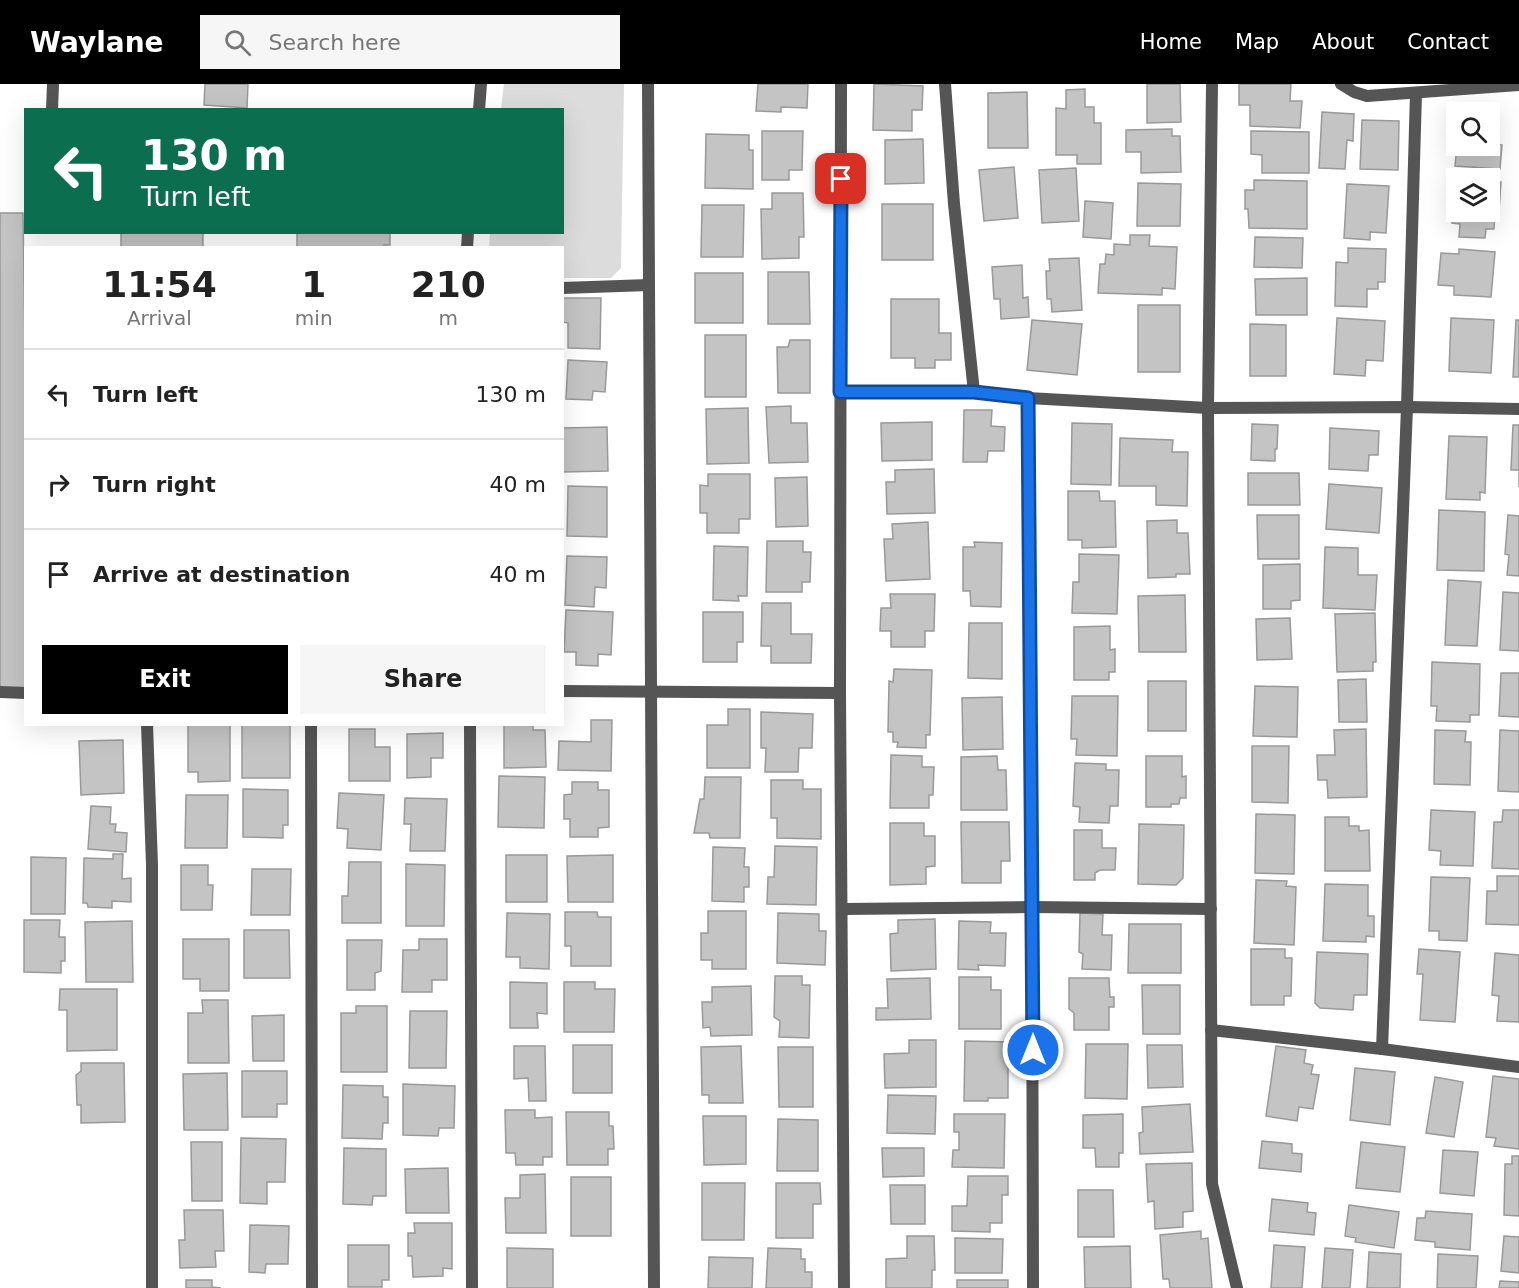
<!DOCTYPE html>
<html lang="en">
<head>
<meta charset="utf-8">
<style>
  body { margin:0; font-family:"DejaVu Sans",sans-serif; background:#f6f6f6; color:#222; height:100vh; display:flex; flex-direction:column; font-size:22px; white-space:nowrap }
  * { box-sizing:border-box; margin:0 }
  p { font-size:20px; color:#767676 }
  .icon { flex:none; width:33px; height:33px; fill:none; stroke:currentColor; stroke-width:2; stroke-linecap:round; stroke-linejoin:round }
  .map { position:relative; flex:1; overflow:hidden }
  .panel { position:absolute; left:24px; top:162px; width:540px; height:480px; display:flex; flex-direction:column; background:#fff; border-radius:0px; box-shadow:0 6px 24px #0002 }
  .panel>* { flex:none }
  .banner { position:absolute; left:24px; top:24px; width:540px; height:126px; border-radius:0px; box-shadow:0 6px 24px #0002; background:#0b6e4f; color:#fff; overflow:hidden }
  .buttons { position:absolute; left:1446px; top:18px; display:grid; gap:12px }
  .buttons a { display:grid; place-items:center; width:54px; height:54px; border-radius:0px; background:#fff; box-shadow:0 6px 24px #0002; font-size:30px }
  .pin { position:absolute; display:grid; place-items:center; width:51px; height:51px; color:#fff; margin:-26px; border-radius:12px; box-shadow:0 3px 9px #0006 }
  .me { position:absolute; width:66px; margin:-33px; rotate:0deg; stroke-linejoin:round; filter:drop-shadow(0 0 4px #0008) }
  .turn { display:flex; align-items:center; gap:21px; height:126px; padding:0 18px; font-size:27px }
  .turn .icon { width:78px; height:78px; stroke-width:2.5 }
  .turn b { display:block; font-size:42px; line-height:51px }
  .eta { display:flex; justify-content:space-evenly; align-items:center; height:102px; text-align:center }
  .eta b { font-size:36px; font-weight:800; line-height:42px }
  .action { display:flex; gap:12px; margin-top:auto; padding:12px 18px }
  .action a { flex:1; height:69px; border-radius:0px; background:#000; color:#fff; font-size:24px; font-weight:800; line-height:69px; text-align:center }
  .action a+a { background:#f6f6f6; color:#222 }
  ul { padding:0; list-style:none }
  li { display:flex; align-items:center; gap:18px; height:90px; padding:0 18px; border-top:2px solid #e0e0e0 }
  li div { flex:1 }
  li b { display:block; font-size:22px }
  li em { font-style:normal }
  header { display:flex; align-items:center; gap:36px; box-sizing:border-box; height:84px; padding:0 30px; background:#000; color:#fff }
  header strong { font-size:28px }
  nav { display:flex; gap:33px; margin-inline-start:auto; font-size:21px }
  .search { width:420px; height:54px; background:#f6f6f6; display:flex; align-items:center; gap:15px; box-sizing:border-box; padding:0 21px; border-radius:0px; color:#767676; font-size:22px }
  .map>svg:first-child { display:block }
</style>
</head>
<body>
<header>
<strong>Waylane</strong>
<div class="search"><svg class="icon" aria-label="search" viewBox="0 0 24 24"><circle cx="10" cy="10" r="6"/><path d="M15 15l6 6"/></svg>Search here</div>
<nav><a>Home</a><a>Map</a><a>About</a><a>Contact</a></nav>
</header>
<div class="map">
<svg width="1519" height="1204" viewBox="0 0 1519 1204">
  <rect width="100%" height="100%" fill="#fff"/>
  <path fill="#dcdcdc" d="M504 0H624L621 184 611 194H563L562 164 489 163 490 149 562 148V26L501 25Z"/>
  <g fill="#c4c4c4" stroke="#999" stroke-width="1.5">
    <path d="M205 0H248L247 24 204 21Z"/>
    <path d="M758 0H808L807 24 781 23V28L756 27Z"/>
    <path d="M874 0 923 2 922 26H912V47L873 46Z"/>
    <path d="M1147 0H1180L1181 38 1147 39Z"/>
    <path d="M1239 0H1291L1290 17H1302L1300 44 1250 42V21H1239Z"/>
    <path d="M1085 5V23H1094V39H1101V80H1077V71H1056V24L1066 25V6Z"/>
    <path d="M1027 8 1028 64H988V9Z"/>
    <path d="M1459 22 1494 24 1493 40H1498V60L1502 61 1500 85 1455 82 1457 62H1490V28H1459Z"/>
    <path d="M1322 28 1354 30 1353 57 1347 56 1345 85 1319 84Z"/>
    <path d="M1362 36 1399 37 1398 86 1360 85Z"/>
    <path d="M1172 45V52H1180L1181 88 1141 89V68H1126V46Z"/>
    <path d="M762 47H803L802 86H789V96H762Z"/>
    <path d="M1251 47 1309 48V89H1262V71L1251 70Z"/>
    <path d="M706 50 749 51V66H753V105L705 104Z"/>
    <path d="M923 55 924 99 885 100V56Z"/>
    <path d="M1014 83 1018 134 984 137 979 86Z"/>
    <path d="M1076 84 1079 137 1042 139 1039 86Z"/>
    <path d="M1455 95 1456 128H1490V98H1501L1499 126H1495L1494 145H1486L1485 154 1459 153 1460 140 1452 139Z"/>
    <path d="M1254 96 1307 97V145L1249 144 1248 125H1245V106H1254Z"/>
    <path d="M1138 99 1181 100 1180 142H1137Z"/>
    <path d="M1347 100 1389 102 1386 149 1370 148V156L1344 154Z"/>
    <path d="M772 109H803L804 153H799V174L762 175 761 125H772Z"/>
    <path d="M1085 117 1113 119 1111 155 1083 153Z"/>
    <rect x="882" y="120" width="51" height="56"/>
    <path d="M702 121H744L743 173H701Z"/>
    <path d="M0 129H23L26 326V605H0Z"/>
    <rect x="121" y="148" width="82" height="16"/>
    <path d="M297 148H390V161H384V164H297Z"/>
    <path d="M1130 151H1150L1149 162 1177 163 1175 205 1162 204V211L1098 209 1100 180H1105L1106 170 1114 171V160L1130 161Z"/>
    <path d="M1255 153 1303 154 1302 184 1254 183Z"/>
    <path d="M1348 164 1386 165 1385 198H1378V205H1367V223L1335 222 1336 178 1348 179Z"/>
    <path d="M1459 165 1495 168 1491 213 1454 211V202L1438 201 1441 169 1459 170Z"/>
    <path d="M1079 174 1082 226 1052 228 1051 215H1047L1046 187H1050L1049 175Z"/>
    <path d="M1022 181 1023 214 1028 213 1029 233 1001 235 1000 215H994L992 183Z"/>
    <path d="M768 188H809L810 240H768Z"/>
    <rect x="695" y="189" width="48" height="50"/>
    <path d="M1307 194V231H1256L1255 195Z"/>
    <path d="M563 214H601L600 265 568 264V239L563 238Z"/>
    <path d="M891 215H939V249H951V276H935V284H915V274H891Z"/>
    <rect x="1138" y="221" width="42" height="67"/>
    <path d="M1337 234 1385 237 1383 277 1366 276 1365 292 1334 290Z"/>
    <path d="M1451 234 1494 236 1491 289 1449 287Z"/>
    <path d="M1032 236 1082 240 1077 291 1027 286Z"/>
    <path d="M1516 236H1519V293H1513Z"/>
    <path d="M1250 240 1286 241V292H1250Z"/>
    <rect x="705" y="251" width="41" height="62"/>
    <path d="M790 256H810V309H778L777 263H788Z"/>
    <path d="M568 276 607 278 605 308 593 307 592 316 566 315Z"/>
    <path d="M791 322V339H807L808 378 769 379 766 323Z"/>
    <path d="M748 324 749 379 707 380 706 325Z"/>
    <path d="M964 326H992L991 342 1005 343 1004 367H988L987 378H963Z"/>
    <path d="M932 338V376L882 377 881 339Z"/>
    <path d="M1072 339 1112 340 1111 401 1071 400Z"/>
    <path d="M1252 340 1278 341 1277 365H1275V377L1251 376Z"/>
    <path d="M1513 341H1519V403V386H1511Z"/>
    <path d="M607 343 608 387 562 388V344Z"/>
    <path d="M1330 344 1379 347 1378 371H1369L1368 387 1329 385Z"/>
    <path d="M1449 352 1487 353 1485 409 1480 408V416L1446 415Z"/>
    <path d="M1120 354 1173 356 1172 368H1188L1187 422 1156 421V402H1119Z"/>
    <path d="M934 385 935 429 887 430 886 398H895V386Z"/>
    <path d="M1248 389H1299L1300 421H1248Z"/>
    <path d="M708 390H750V435H739V449H707V429H700V401L708 402Z"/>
    <path d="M807 393 808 442 776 443 775 394Z"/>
    <path d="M1329 400 1382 404 1379 449 1326 445Z"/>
    <path d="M568 402 607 403V453L567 452Z"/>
    <path d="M1068 407H1099L1100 417H1115L1116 463 1082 464V456H1068Z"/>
    <path d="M1439 426 1485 428 1484 487 1437 486Z"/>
    <path d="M1257 431H1299V475H1258Z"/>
    <path d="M1508 431 1519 432V492L1507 491 1509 471 1505 470Z"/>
    <path d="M1177 436V449H1188L1190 490H1176V493L1148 494 1147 437Z"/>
    <path d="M928 438 930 495 886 497 884 455H893L892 440Z"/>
    <path d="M767 457H803V468H811L810 498H802V508H766Z"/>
    <path d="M974 458 1002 459 1001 523 971 522 970 507H963V463H975Z"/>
    <path d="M714 462 748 463 747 512H738L739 517 713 516Z"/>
    <path d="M1325 463 1358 464V491H1377L1375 526 1323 524Z"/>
    <path d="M1079 470 1119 471 1117 530 1072 529 1073 498H1079Z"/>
    <path d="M567 472 607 473 606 504 595 503 594 523 565 521Z"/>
    <path d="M1300 480V516L1291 517V525H1263V481Z"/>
    <path d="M1448 496 1481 498 1477 562 1445 561Z"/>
    <path d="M1503 508 1519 509V567L1500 566Z"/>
    <path d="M890 510H935L934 547H925V563H891V547H880L881 524H891Z"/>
    <path d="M1185 511 1186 568H1139L1138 512Z"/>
    <path d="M762 519H791V550H812L811 579H771V562H761Z"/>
    <path d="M566 526 613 528 611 571 598 570V582L576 581V568H564Z"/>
    <path d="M703 528H743V558H737V578H703Z"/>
    <path d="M1375 529 1376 578H1373V587L1337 588 1335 530Z"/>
    <path d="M1290 534 1292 575 1257 576 1256 535Z"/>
    <path d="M969 539H1002V595L968 594Z"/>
    <path d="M1110 542V566L1115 565V588H1109V596H1074V543Z"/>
    <path d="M1432 578 1480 580 1479 631H1470V638L1436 637 1437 622H1431Z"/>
    <path d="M894 585 932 586 930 651H926V664L897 663 898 658H893V648H888L889 597 893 598Z"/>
    <path d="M1501 589H1519V633L1499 632Z"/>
    <path d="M1366 595 1367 638H1339L1338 596Z"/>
    <rect x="1148" y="597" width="38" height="50"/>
    <path d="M1255 602 1298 603 1297 653 1253 652Z"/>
    <path d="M1072 612H1118L1117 672 1076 671 1077 655H1071Z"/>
    <path d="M1002 613 1003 665 963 666 962 614Z"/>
    <path d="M728 625H750V684H707V641H728Z"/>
    <path d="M761 628 813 630 812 664H799L798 688H765L766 664H761Z"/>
    <path d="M591 636H612L611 687 558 686 559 657 591 658Z"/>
    <path d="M193 640H230V697L198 698V688H188V642Z"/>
    <rect x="242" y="640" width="48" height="54"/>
    <path d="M504 640H533V646H545L546 683 504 684Z"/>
    <path d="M349 645H375V663H390V697H349Z"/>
    <path d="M1366 645 1367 713 1328 714 1327 696H1318L1317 671H1335L1334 646Z"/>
    <path d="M1435 646 1466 647 1465 658H1471L1470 701 1434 700Z"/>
    <path d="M1500 646 1519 647V708L1498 707Z"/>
    <path d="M443 649V674H431V693L407 694V650Z"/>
    <path d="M123 656 124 709 81 711 79 657Z"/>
    <path d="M1252 662H1289L1288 719 1252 718Z"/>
    <path d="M891 671 922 672V683H934L933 711H929V724H890Z"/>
    <path d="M997 672 998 686H1006L1007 726H961V673Z"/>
    <path d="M1146 672H1182V693L1186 692V714H1180L1179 720H1171V723H1146Z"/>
    <path d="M1075 679 1106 680V686H1119L1118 722H1110L1109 739 1079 738 1080 723 1073 722Z"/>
    <path d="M499 692 545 693 544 744 498 743Z"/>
    <path d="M705 693H741L740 754H710L709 749H694L700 715H704Z"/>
    <path d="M771 696H803V705H821V755L777 754V734H771Z"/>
    <path d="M572 698H598V706H609V743L598 744V753H570V735H564V711L572 710Z"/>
    <path d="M243 705 288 706V741H283V754L243 753Z"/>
    <path d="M339 709 384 711 381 766 347 764 348 745 337 744Z"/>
    <path d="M186 711H228L227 764H185Z"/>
    <path d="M405 714 447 715 445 767H410L411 740H404Z"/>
    <path d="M91 722 111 723 110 740H116L115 748 127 749 126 768 88 765Z"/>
    <path d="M1431 726 1475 728 1473 782 1440 781 1441 767 1429 766Z"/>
    <path d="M1503 726H1519V785L1492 784 1494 738H1502Z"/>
    <path d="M1256 730 1295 731 1294 790 1255 789Z"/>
    <path d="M1325 733H1349V742H1359V747L1369 746 1370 787H1325Z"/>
    <path d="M961 738H1009L1010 777H1001V799H962Z"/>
    <path d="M890 739H924V752H935V782L926 783V800L890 801Z"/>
    <path d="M1139 740 1184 741 1183 794 1176 801 1138 800Z"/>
    <path d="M1074 746H1102V764H1116L1115 786H1100L1095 789V796H1074Z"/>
    <path d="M775 762 817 763 816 821 767 820 768 793H774Z"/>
    <path d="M713 763 745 764 744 783H749V803H744V818L712 817Z"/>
    <path d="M113 770H123L122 795 131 794V818L112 817V824L88 823 87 819H83L84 774 113 775Z"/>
    <rect x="506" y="771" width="41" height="47"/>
    <path d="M613 771V818H568L567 772Z"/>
    <path d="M31 773 66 774 65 830H31Z"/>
    <path d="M349 778H381V839H342V812H348Z"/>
    <path d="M406 780 445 781 444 842H406Z"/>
    <path d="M181 781H208V801H213L212 826H181Z"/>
    <path d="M252 785H291L290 831H251Z"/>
    <path d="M1497 792H1519V841L1486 840 1487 807H1497Z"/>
    <path d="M1431 793 1470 794 1467 857 1439 856V847H1429Z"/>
    <path d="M1256 796 1287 797 1286 802 1296 803 1294 861 1254 859Z"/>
    <path d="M1325 800 1368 801V832H1374V853L1366 852V858L1323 857Z"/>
    <path d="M708 827H746V885H712V876H701V849H708Z"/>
    <path d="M565 828H597L598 833H611V882H571V862H565Z"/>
    <path d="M507 829 550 830 549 885 520 884V873H506Z"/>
    <path d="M778 829 819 830V847H826L825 881 777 879Z"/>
    <path d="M1080 829 1103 830 1102 851H1112L1111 886 1082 885 1083 870 1079 868Z"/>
    <path d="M935 835 936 885 891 887 890 850 898 849V836Z"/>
    <path d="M24 836H60L59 853H65V877H61V889L24 888Z"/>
    <path d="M132 837 133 898H86L85 838Z"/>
    <path d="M959 837 991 838 990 849H1006L1005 882 978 881 979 886 958 885Z"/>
    <path d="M1129 840H1181V889H1128Z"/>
    <path d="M244 846H289L290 894H244Z"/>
    <path d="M183 855H229V907H200V895H183Z"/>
    <path d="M419 855H447V896H432V908H402L403 866H419Z"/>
    <path d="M347 856H382L381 887 375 889V906H347Z"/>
    <path d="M1251 865H1285V874H1292L1291 912H1284V921H1251Z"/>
    <path d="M1419 865 1460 868 1455 938 1420 936 1423 890H1417Z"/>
    <path d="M1317 868 1368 870 1367 911H1354L1353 926 1320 924 1315 919Z"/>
    <path d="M1495 869 1519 871V938L1497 937 1499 912 1492 911Z"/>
    <path d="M775 892H802V901H810L809 954 779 953 780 937 774 933Z"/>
    <path d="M959 893H991V906H1001V945H959Z"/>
    <path d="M930 894 931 935 876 936V924H888L887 895Z"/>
    <path d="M1069 894H1109L1110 913H1114V923H1109V946H1074V929L1069 925Z"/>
    <path d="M510 898 547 899V930L537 929 538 944H510Z"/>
    <path d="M564 898H595V905H615L614 948H564Z"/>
    <path d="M1142 901H1180V950H1143Z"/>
    <path d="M751 902 752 951 711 952 710 943 703 944 702 918H712V903Z"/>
    <path d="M60 905H117V966L67 967V926H59Z"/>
    <path d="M202 916H228L229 979H188V929H203Z"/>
    <path d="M356 922H387V988H341V929H356Z"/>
    <path d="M410 927H447L446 984H409Z"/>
    <path d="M284 931V977H253L252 932Z"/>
    <path d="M909 956H936V1003L885 1004 884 970 909 969Z"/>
    <path d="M965 957 1014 958 1013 978H1008V1014H988V1017H964Z"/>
    <path d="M1086 960H1128L1127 1015 1085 1014Z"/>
    <rect x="573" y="961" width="39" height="48"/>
    <path d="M1147 961H1182L1183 1003 1148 1004Z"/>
    <path d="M514 962H545L546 1017H529L528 994 514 995Z"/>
    <path d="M741 962 743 1019H709V1011H702L701 963Z"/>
    <path d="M1276 962 1306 966 1304 979 1313 981 1311 990 1319 991 1313 1025 1299 1023 1297 1037 1266 1032Z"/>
    <path d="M778 963H813V1023H779Z"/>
    <path d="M81 979H124L125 1038 81 1039V1021H77L76 991 81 987Z"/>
    <path d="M1355 984 1395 988 1390 1041 1350 1036Z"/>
    <path d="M242 987H287V1020H277V1033H242Z"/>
    <path d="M227 989 228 1046H184L183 990Z"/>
    <path d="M1493 992 1519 995V1065L1494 1062 1496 1054 1486 1053Z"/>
    <path d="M1435 993 1463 998 1454 1053 1426 1049Z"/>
    <path d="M403 1000 455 1002 454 1044H439L438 1052 403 1051Z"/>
    <path d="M343 1001 383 1002V1013H388V1039H383L382 1055 342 1054Z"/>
    <path d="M888 1011 936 1012 935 1050 887 1049Z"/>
    <path d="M1190 1020 1193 1068 1140 1070 1139 1049 1143 1048 1142 1023Z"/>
    <path d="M505 1026H535V1034L552 1033V1073H543V1081H516L515 1069H506Z"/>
    <path d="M566 1028H609V1042H613L614 1065H608V1081H567Z"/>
    <path d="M954 1030H1005L1004 1084 952 1083 953 1066H959V1048H954Z"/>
    <path d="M1123 1030V1069H1119V1083H1096L1095 1064H1083V1031Z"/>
    <path d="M703 1032H746V1080L704 1081Z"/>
    <path d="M778 1035 818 1036V1087H777Z"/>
    <path d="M241 1054 286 1055 285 1098H267V1120L240 1119Z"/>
    <path d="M1262 1057 1292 1060V1069L1302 1070 1301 1088 1259 1084Z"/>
    <path d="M191 1058H222V1117H192Z"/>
    <path d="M1361 1058 1405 1063 1400 1108 1356 1104Z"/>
    <path d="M344 1064 386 1065V1112H373L372 1121 343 1120Z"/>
    <path d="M882 1064H924V1092L883 1093Z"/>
    <path d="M1443 1066 1478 1068 1474 1112 1440 1109Z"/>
    <path d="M1512 1072H1519V1132L1504 1131 1505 1080H1512Z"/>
    <path d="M1192 1079 1193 1127 1183 1128V1143L1155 1145 1154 1117 1148 1118 1146 1080Z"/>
    <path d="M448 1084 449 1129H406L405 1085Z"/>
    <path d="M545 1090 546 1149H506L505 1114H520V1091Z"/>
    <path d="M968 1092H1008V1111H1002V1139H990V1148L952 1147V1122H967Z"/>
    <rect x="571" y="1093" width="40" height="59"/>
    <path d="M702 1099H745L744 1156H702Z"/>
    <path d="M776 1099H820L821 1120H813V1154H776Z"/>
    <path d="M890 1101H925V1140H891Z"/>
    <path d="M1078 1106H1113L1114 1153H1078Z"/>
    <path d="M1272 1115 1308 1119 1307 1128 1316 1129 1314 1151 1269 1147Z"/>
    <path d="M1349 1121 1399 1128 1394 1164 1355 1158 1356 1154 1345 1152Z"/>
    <path d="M184 1126H223L224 1167H215L216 1183 180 1184 179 1156H185Z"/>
    <path d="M1426 1127 1472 1130 1470 1166 1435 1163V1158L1415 1156 1417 1134H1425Z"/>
    <path d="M414 1139H452V1185L443 1184V1192L413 1193 412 1172H408V1149H415Z"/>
    <path d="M250 1141 289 1142 288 1180H266L265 1189 249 1188Z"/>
    <path d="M1201 1147V1155L1208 1154 1212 1204H1170L1169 1195H1163L1160 1151Z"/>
    <path d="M907 1152H934L935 1186H932V1204H886V1175L907 1174Z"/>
    <path d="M1504 1152 1519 1153V1189L1501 1187Z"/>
    <path d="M955 1154 1003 1155 1002 1189H955Z"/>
    <path d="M348 1161H389V1196H382V1203H348Z"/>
    <path d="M1274 1161 1305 1163 1302 1204H1271Z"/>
    <path d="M1130 1162 1131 1204H1085L1084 1163Z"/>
    <path d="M507 1164 553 1165V1204H507Z"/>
    <path d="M768 1164 801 1165V1175H805V1188H812V1204H766Z"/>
    <path d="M1325 1164 1353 1166 1350 1204H1322Z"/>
    <path d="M1369 1168 1401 1170 1400 1204H1367Z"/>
    <path d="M1438 1170 1478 1172 1476 1204H1437Z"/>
    <path d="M709 1173 753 1174 752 1204H708Z"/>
    <path d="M186 1196H212V1203L221 1204H186Z"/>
    <rect x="957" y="1196" width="51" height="8"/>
    <path d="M1500 1197 1519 1198V1204H1499Z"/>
  </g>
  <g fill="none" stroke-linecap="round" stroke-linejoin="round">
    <g stroke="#555" stroke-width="12">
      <path d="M841 0 840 609 844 1204"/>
      <path d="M945 0 954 120 974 308"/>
      <path d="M1212 0 1208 324 1212 1100 1237 1204"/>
      <path d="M1341 0 1354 8 1367 12 1519 1"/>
      <path d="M52 26 53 0"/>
      <path d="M479 26 481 0"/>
      <path d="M467 164 468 148"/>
      <path d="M562 204 649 201"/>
      <path d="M840 308H974L1028 314 1208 324 1407 323 1519 325"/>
      <path d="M1028 314 1032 823 1033 1204"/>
      <path d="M562 607 840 609"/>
      <path d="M0 608 26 609"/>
      <path d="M147 640 152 781V1204"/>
      <path d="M311 640 312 1204"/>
      <path d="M470 640 472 1204"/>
      <path d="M843 825 1032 823 1211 825"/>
      <path d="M1211 946 1382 965 1519 983"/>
      <path d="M1382 965 1407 323 1416 9"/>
    </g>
    <path stroke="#555" stroke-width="12" d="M648 0 654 1204"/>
  </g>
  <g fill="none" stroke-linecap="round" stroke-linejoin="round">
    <defs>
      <path id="route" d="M841 95 840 308H974L1028 314 1033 966"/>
    </defs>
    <use href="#route" stroke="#114b97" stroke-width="15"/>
    <use href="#route" stroke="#1a73e8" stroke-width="10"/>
  </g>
</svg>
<div class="buttons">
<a><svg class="icon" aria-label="search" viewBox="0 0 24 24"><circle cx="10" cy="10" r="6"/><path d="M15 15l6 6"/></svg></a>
<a><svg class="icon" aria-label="layers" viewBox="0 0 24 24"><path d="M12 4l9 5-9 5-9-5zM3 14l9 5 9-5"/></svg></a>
</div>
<div class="pin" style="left:841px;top:95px;background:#d93025"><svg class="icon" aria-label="arrive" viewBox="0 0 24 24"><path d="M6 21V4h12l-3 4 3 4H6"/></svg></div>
<svg class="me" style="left:1033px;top:966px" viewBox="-20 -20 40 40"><circle r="17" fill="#1a73e8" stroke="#fff" stroke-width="3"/><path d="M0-11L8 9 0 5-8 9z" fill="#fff"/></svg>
<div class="banner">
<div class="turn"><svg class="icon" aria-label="left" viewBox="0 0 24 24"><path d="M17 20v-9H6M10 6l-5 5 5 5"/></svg><div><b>130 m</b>Turn left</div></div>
</div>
<section class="panel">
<div class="eta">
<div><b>11:54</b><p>Arrival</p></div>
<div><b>1</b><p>min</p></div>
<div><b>210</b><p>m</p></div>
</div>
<ul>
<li><svg class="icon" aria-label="left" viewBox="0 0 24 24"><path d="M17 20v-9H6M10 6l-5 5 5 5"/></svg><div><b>Turn left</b></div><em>130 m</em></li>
<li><svg class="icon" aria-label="right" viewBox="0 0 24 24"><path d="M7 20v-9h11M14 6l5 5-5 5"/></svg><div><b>Turn right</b></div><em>40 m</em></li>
<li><svg class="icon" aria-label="arrive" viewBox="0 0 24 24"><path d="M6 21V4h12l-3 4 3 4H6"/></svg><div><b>Arrive at destination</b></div><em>40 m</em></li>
</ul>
<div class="action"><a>Exit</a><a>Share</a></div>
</section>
</div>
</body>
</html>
